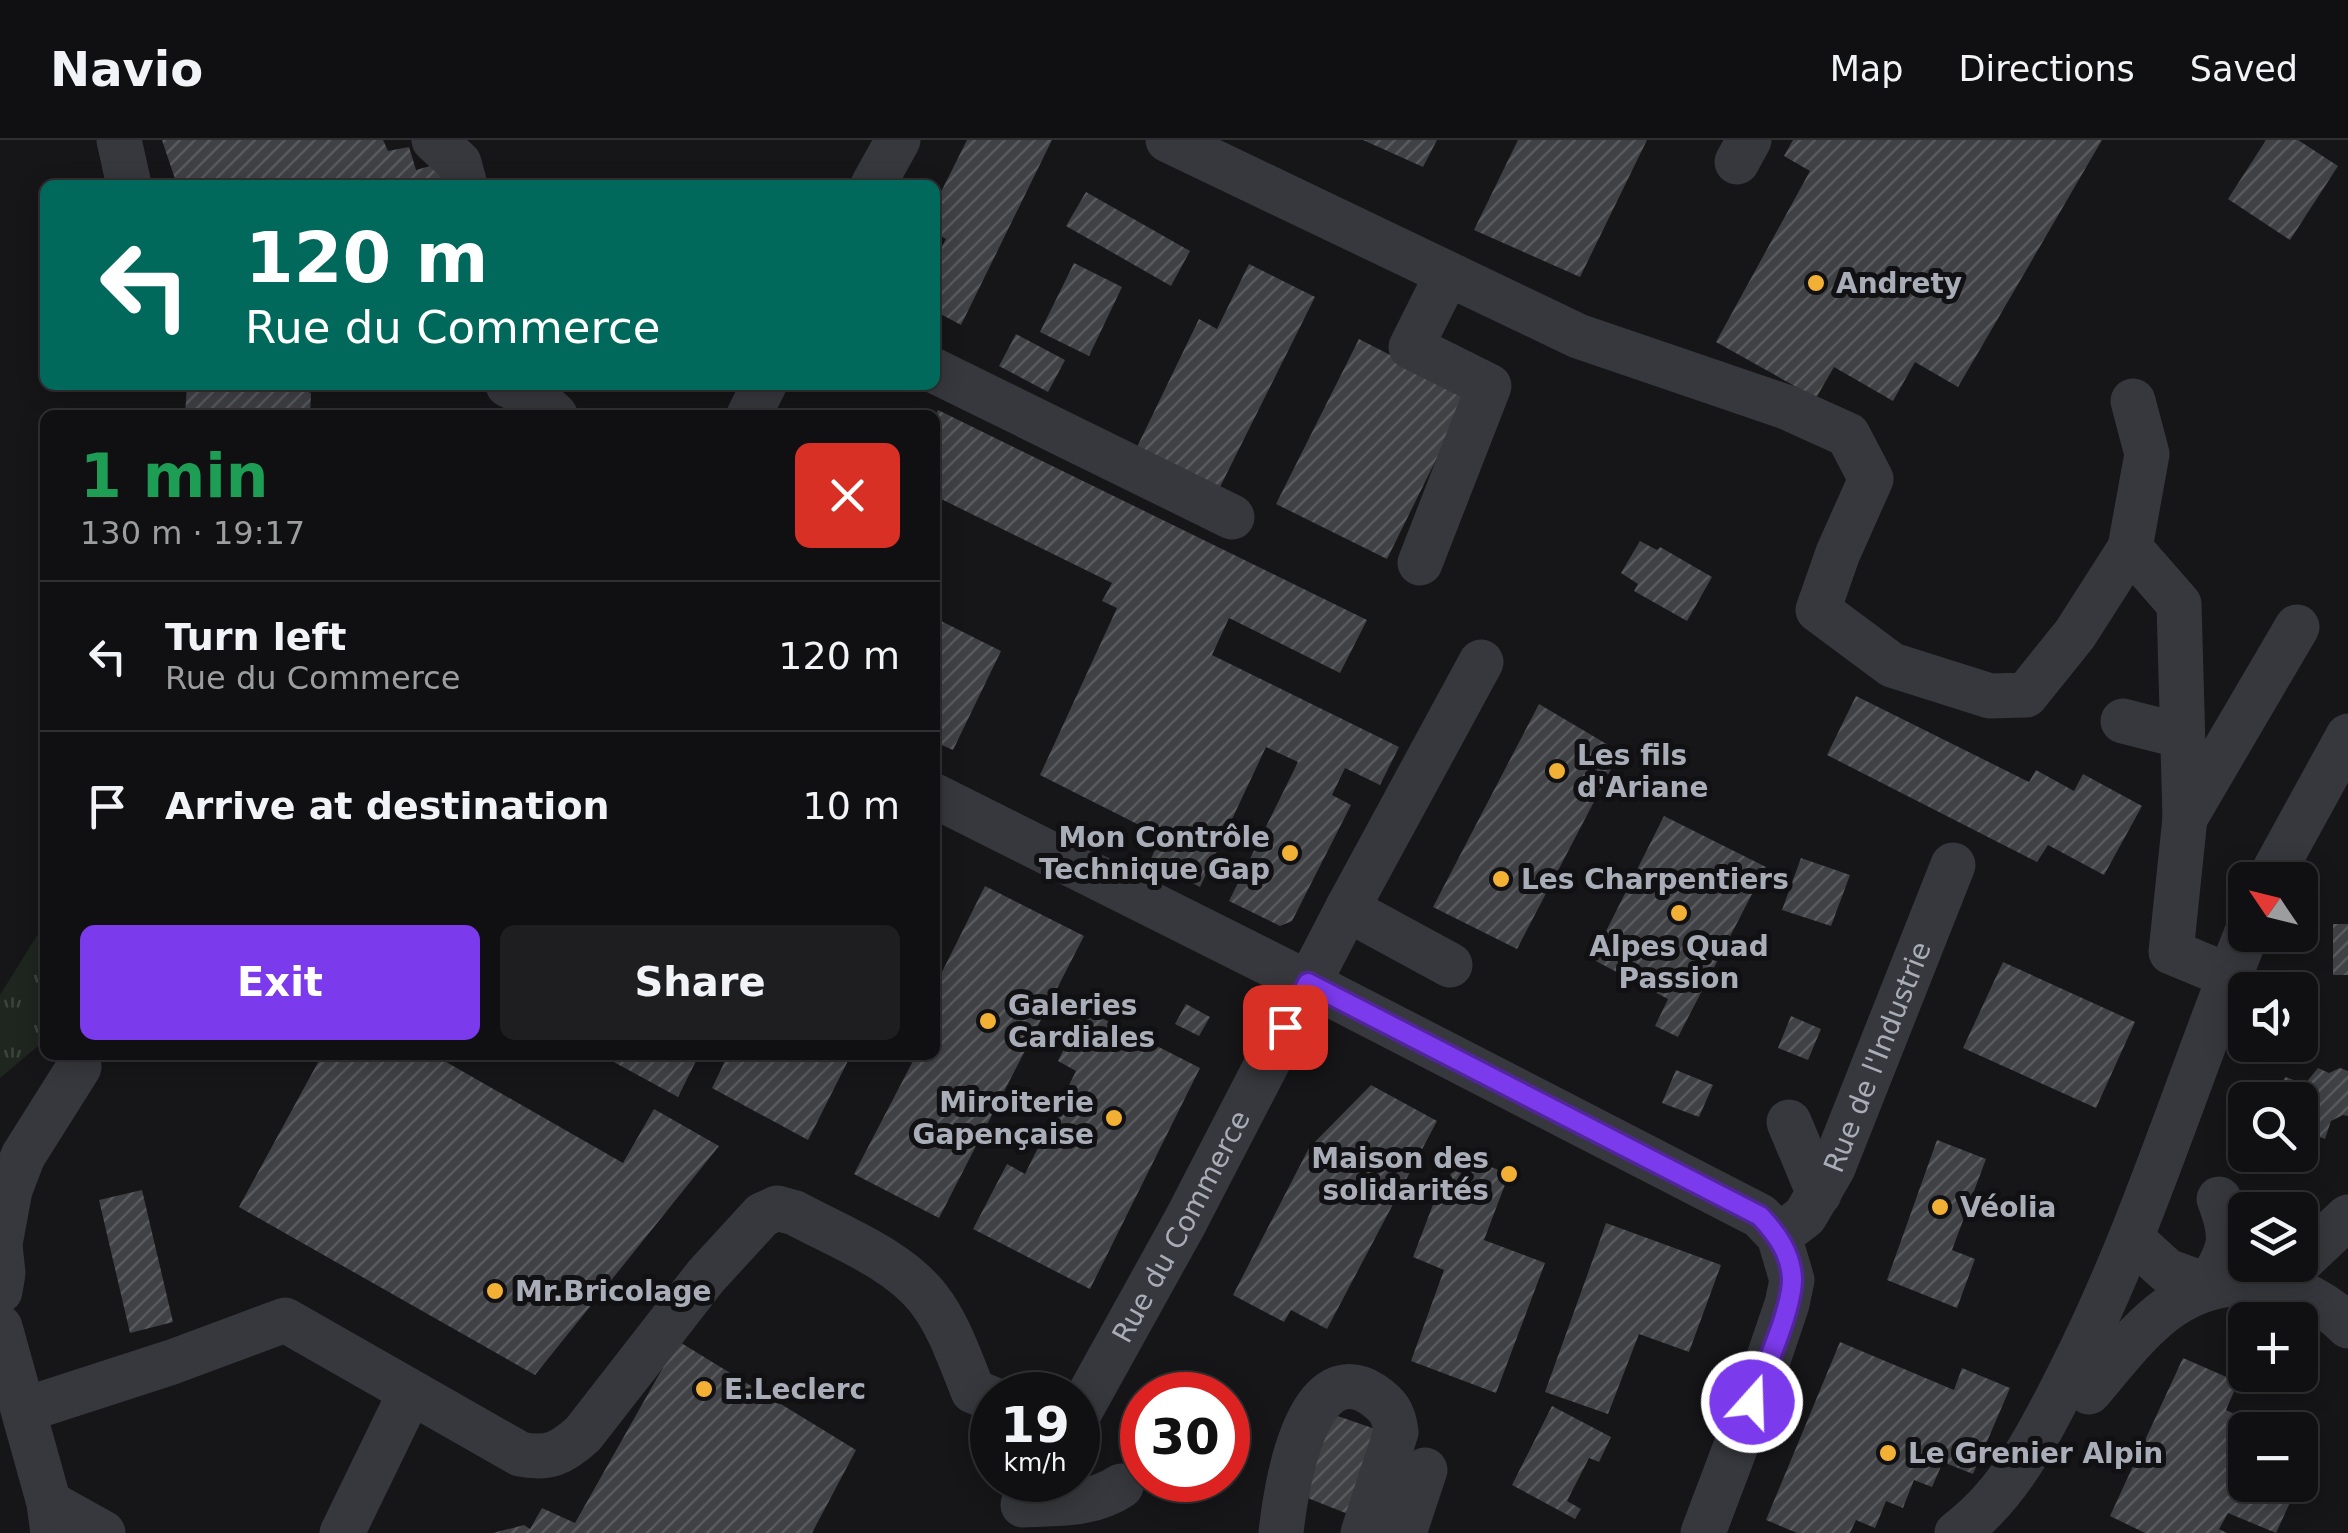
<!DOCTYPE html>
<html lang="en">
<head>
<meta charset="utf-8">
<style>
  body { margin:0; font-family:"DejaVu Sans",sans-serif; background:#1e1e20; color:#f1f3f6; height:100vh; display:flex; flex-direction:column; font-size:38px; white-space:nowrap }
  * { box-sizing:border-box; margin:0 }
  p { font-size:32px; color:#9c9d9f }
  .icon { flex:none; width:55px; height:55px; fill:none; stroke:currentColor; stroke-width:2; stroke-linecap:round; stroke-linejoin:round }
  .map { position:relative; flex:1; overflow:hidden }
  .details { position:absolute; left:40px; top:270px; width:900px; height:650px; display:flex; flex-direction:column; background:#101012; border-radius:15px; box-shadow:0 5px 25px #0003,0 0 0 2px #303032 }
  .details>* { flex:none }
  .guide { position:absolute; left:40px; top:40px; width:900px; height:210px; border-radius:15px; box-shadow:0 5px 25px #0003,0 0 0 2px #303032; background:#00695c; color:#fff; overflow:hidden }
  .needle { width:65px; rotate:305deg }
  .fabs { position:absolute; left:2228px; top:722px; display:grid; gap:20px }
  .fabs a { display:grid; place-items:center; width:90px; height:90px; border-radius:15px; background:#101012; box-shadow:0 5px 25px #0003,0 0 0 2px #303032; font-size:50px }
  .speed { position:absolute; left:970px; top:1232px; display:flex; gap:20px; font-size:50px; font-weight:700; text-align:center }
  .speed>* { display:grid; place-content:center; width:130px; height:130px; border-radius:50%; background:#101012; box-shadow:0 5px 25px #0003,0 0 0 2px #303032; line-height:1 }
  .speed small { font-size:25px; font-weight:400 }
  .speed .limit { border:15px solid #d22; background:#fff; color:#111 }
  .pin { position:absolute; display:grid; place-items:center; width:85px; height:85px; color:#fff; margin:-42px; border-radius:20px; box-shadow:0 5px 15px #0006 }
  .me { position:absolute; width:110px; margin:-55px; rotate:20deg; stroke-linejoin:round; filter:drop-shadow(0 0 8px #0008) }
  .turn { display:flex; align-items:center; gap:35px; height:210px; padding:0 40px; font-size:45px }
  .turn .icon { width:130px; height:130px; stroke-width:2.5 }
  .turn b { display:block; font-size:70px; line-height:85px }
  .round { display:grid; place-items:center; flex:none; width:105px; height:105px; border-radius:15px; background:#1e1e20 }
  .summary { display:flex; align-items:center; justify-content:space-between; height:170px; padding:0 40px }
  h1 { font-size:60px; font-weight:700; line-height:75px; color:#1e9e55 }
  .action { display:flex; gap:20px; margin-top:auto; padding:20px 40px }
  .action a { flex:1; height:115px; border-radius:15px; background:#7c3aed; color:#fff; font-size:40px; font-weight:700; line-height:115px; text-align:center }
  .action a+a { background:#1e1e20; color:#f1f3f6 }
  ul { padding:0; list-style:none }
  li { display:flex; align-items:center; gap:30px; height:150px; padding:0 40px; border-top:2px solid #303032 }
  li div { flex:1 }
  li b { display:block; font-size:38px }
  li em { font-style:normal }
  header { display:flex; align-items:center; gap:60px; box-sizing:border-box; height:140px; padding:0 50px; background:#101012; border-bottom:2px solid #303032 }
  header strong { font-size:48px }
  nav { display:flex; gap:55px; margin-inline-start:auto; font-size:35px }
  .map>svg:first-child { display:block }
</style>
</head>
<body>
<header>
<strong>Navio</strong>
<nav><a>Map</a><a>Directions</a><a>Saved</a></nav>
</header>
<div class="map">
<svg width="2348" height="1393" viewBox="0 0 2348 1393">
  <defs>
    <pattern id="grass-tufts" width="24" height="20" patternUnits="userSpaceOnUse" patternTransform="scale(2.5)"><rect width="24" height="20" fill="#1e261f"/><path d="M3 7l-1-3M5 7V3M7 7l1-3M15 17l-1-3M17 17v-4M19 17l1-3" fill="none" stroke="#3c433d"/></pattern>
    <pattern id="building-hatch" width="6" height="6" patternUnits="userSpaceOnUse" patternTransform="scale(2.5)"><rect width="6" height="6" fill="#404145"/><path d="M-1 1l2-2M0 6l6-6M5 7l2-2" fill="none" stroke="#595a5e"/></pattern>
  </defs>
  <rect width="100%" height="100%" fill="#161618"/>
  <path fill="url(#grass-tufts)" d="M45 783V900L0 938V855Z"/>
  <g fill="url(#building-hatch)">
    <path d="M162 0H383L388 11 409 7 416 30 441 23 449 45H201L199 39 177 45Z"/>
    <path d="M967 0H1052L961 185 935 171V119L946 99 935 93V64Z"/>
    <path d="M1363 0H1437L1423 27Z"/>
    <path d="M1518 0H1647L1580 137 1474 90Z"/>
    <path d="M1793 0H2102L1958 247 1915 222 1893 261 1834 227 1816 258 1716 202 1810 31 1784 16Z"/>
    <path d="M2266 0H2298L2338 26 2290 100 2228 59Z"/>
    <path d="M1086 52 1190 111 1171 146 1066 86Z"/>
    <path d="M1074 123 1122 147 1089 216 1040 192Z"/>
    <path d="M1249 124 1315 157 1219 349 1137 307 1199 179 1217 189Z"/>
    <path d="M1016 194 1065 220 1048 252 999 226Z"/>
    <path d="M1359 199 1468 255 1387 419 1276 364Z"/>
    <path d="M187 245H294L311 253 310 275H185Z"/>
    <path d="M938 270 1367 480 1340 533 1229 478 1212 515 1399 607 1380 645 1345 628 1332 655 1351 665 1292 781 1280 786 1229 761 1298 622 1266 607 1200 747 1150 721 1161 696 1040 635 1117 468 1102 461 1112 443 935 356V276Z"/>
    <path d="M1640 401 1657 410 1660 407 1712 437 1687 481 1634 451 1638 444 1621 433Z"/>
    <path d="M935 478 1001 511 953 610 935 602Z"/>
    <path d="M1856 556 2029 642 2036 630 2074 651 2083 634 2142 666 2104 735 2048 705 2037 722 1827 615Z"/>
    <path d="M1539 564 1620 612 1517 809 1433 767Z"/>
    <path d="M1664 676 1766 727 1678 897 1655 886 1668 859 1592 819Z"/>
    <path d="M1801 718 1850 735 1831 786 1782 770Z"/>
    <path d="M985 746 1084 796 939 1078 854 1034 914 919 907 915H935V846Z"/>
    <rect x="2333" y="784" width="15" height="51"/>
    <path d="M2003 822 2135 882 2096 968 1963 908Z"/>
    <path d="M1186 864 1210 877 1199 896 1175 884Z"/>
    <path d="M1084 869 1200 928 1090 1149 973 1089 1007 1024 1025 1034 1076 931 1058 921Z"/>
    <path d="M1791 876 1821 889 1808 920 1778 908Z"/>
    <path d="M322 915H434L623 1023 654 969 719 1006 535 1235 239 1067Z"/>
    <path d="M601 915H699L678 957Z"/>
    <path d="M728 915H851L808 1000 712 948Z"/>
    <path d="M2318 928 2329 933 2340 928 2348 931V976L2343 975 2331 981 2325 999 2304 991 2300 960H2277L2285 937 2305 944Z"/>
    <path d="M1676 930 1713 945 1699 977 1662 963Z"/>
    <path d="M1371 945 1437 981 1327 1189 1291 1170 1284 1182 1233 1155 1309 1008Z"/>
    <path d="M1937 1000 1986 1019 1952 1110 1975 1119 1957 1168 1887 1140Z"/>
    <path d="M1458 1014 1509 1034 1484 1100 1545 1123 1496 1253 1411 1221 1444 1130 1413 1117 1434 1062 1440 1064Z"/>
    <path d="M142 1050 173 1182 130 1193 99 1060Z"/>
    <path d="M1606 1083 1721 1125 1689 1212 1639 1194 1608 1274 1545 1252Z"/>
    <path d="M678 1201 856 1310 812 1393H493L524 1385 530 1389 542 1368 575 1383Z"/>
    <path d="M1840 1202 1954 1250 1962 1228 2010 1248 1973 1334 1943 1322 1932 1347 1914 1340 1903 1368 1886 1361 1875 1388 1856 1380 1850 1393H1797L1766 1380Z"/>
    <path d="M2183 1218 2238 1242 2226 1270 2268 1290H2245V1345H2298L2276 1393 2228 1373 2219 1389 2227 1393H2145L2110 1376Z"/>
    <path d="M1552 1266 1611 1297 1599 1322 1589 1318 1567 1361 1581 1369 1575 1379 1512 1345Z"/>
    <path d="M1329 1273 1378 1290 1348 1374 1300 1355Z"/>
    <path d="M2300 1305 2314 1312 2300 1342Z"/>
  </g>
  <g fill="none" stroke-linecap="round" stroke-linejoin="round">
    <g stroke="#37383d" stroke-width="45">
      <path d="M119 0 129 45"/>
      <path d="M434 0 459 23 465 45"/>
      <path d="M1168 0 1578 196 1786 267 1848 295 1871 339 1838 413 1818 470 1892 525 1990 556 2026 555 2075 494 2130 408"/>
      <path d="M1737 22 1749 0"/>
      <path d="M873 45 898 0"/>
      <path d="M935 231 1232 377"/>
      <path d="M508 245 537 259 555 275"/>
      <path d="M2133 261 2147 314 2130 408 2179 464 2185 678"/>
      <path d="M749 275 764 245"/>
      <path d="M1420 423 1489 246 1411 207 1447 135"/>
      <path d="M2123 581 2182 596"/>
      <path d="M935 656 1308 843 1760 1076 1779 1096 1792 1140 1787 1164 1765 1229 1703 1393"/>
      <path d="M2269 740 2348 596"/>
      <path d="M1347 769 1450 825"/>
      <path d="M2229 836 2171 812 2185 678 2297 487"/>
      <path d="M1789 982 1819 1054"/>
      <path id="s1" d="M1779 1096 1805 1076 1833 1028 1953 725"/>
      <path d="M2131 1098 2167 1131 2208 1146C2230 1111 2235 1099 2219 1059"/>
      <path d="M0 1104 10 1050 23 1016 79 927"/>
      <path d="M0 1106 3 1133 0 1151"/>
      <path d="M2300 1122 2348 1077"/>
      <path d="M0 1187 49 1363 53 1393"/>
      <path d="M2089 1252C2140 1192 2178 1134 2266 1144 2297 1148 2327 1164 2348 1186"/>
      <path d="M24 1270 172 1222 285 1180 520 1314C549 1320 562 1313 583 1294L706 1136 762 1075 777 1068 795 1073C839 1097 896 1118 928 1158 949 1185 960 1219 973 1251L992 1259"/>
      <path id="s2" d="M1078 1275 1185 1082 1347 769 1481 522"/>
      <path d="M49 1363 103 1393"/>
      <path d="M1023 1365C1058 1363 1091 1366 1121 1346"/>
      <path d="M342 1393 410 1253"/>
      <path d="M1281 1393C1285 1352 1306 1213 1372 1254 1388 1265 1394 1273 1396 1292L1363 1393"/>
      <path d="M1404 1393 1425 1330"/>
      <path d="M1957 1393C2010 1354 2041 1291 2070 1233 2141 1093 2187 941 2246 795"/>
    </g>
  </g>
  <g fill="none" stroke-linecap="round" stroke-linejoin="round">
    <defs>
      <path id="route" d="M1285 887 1308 843 1760 1076C1776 1093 1791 1113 1792 1139 1792 1170 1764 1231 1752 1262"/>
    </defs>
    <use href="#route" stroke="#51269a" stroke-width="25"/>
    <use href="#route" stroke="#7c3aed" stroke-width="18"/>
  </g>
  <g fill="#f2b134" stroke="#111113" stroke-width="4">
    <circle cx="1816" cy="143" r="10"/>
    <circle cx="1557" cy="631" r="10"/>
    <circle cx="1290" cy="713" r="10"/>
    <circle cx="1501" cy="739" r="10"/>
    <circle cx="1679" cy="773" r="10"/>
    <circle cx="988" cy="881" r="10"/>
    <circle cx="1114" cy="978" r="10"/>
    <circle cx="1509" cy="1034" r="10"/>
    <circle cx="1940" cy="1067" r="10"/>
    <circle cx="495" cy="1151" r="10"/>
    <circle cx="704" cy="1249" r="10"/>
    <circle cx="1888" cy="1313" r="10"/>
  </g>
  <g text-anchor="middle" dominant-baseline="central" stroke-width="10" stroke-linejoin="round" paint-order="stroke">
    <g font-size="28" font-weight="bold" fill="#a8adb8" stroke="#111113" text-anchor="start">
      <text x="1836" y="143">Andrety</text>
      <text x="1577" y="615">Les fils<tspan x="1577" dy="32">d'Ariane</tspan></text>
      <text x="1270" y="697" text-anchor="end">Mon Contrôle<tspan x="1270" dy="32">Technique Gap</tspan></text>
      <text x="1521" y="739">Les Charpentiers</text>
      <text x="1679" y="806" text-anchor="middle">Alpes Quad<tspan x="1679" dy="32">Passion</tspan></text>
      <text x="1008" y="865">Galeries<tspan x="1008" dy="32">Cardiales</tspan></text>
      <text x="1094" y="962" text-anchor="end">Miroiterie<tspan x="1094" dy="32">Gapençaise</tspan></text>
      <text x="1489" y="1018" text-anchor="end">Maison des<tspan x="1489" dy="32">solidarités</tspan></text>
      <text x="1960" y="1067">Véolia</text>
      <text x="515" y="1151">Mr.Bricolage</text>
      <text x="724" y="1249">E.Leclerc</text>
      <text x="1908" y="1313">Le Grenier Alpin</text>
    </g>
    <g font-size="28" fill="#a8adb8" stroke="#111113">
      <text stroke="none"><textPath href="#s1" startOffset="208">Rue de l'Industrie</textPath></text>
      <text stroke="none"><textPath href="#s2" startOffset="215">Rue du Commerce</textPath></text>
    </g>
  </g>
</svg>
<div class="fabs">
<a><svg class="needle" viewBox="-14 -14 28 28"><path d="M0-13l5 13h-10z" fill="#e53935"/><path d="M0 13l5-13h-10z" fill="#9c9d9f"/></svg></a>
<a><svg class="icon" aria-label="sound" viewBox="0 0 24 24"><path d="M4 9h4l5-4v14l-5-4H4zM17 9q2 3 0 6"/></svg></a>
<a><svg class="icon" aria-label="search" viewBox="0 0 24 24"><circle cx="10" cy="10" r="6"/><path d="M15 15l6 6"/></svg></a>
<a><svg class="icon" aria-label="layers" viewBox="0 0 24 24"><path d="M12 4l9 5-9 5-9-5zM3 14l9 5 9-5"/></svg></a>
<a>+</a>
<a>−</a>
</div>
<div class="speed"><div>19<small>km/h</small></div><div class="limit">30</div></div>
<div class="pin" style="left:1285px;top:887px;background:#d93025"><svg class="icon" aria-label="arrive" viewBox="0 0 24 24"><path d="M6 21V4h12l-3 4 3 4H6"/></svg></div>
<svg class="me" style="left:1752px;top:1262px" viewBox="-20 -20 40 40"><circle r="17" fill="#7c3aed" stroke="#fff" stroke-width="3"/><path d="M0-11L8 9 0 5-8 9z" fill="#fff"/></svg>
<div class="guide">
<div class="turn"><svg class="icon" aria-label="left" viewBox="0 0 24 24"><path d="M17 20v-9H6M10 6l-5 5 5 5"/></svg><div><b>120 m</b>Rue du Commerce</div></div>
</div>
<section class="details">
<div class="summary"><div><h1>1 min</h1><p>130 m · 19:17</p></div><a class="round" style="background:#d93025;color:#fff"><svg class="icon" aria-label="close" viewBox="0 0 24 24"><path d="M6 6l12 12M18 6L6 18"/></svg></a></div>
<ul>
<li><svg class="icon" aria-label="left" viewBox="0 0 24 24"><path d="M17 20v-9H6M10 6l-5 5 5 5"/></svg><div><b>Turn left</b><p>Rue du Commerce</p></div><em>120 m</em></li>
<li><svg class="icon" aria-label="arrive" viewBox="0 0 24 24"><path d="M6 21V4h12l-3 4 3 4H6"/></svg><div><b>Arrive at destination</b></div><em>10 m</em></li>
</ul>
<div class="action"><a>Exit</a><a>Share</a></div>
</section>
</div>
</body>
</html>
